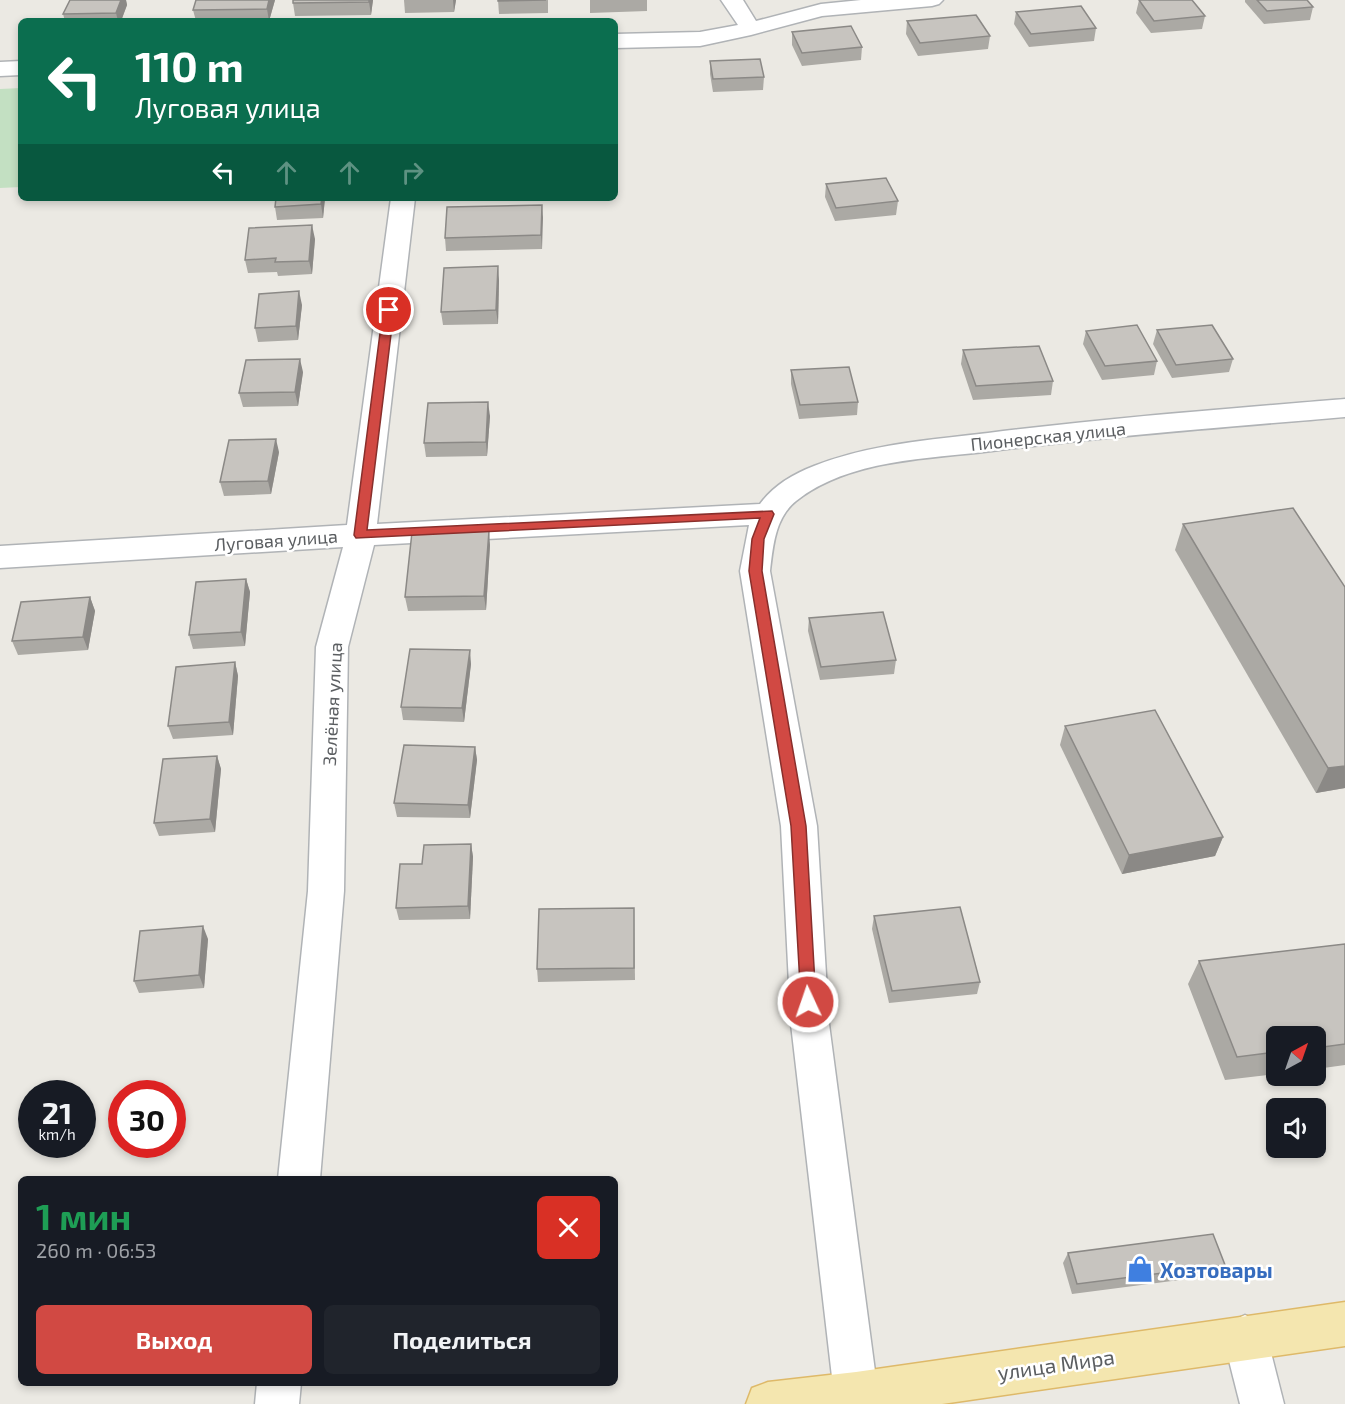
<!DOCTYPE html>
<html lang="ru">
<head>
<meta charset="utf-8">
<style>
  body { margin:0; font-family:"Exo 2",sans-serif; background:#20242c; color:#f1f3f6; height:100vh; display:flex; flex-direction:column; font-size:22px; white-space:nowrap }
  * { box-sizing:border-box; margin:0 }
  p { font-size:20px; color:#9ea1a6 }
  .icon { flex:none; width:33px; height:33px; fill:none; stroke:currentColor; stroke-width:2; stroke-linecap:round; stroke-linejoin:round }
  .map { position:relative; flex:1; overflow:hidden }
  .drawer { position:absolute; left:18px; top:1176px; width:600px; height:210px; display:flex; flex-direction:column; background:#171b24; border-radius:9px; box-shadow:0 3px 9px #0003 }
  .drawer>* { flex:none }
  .guide { position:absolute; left:18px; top:18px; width:600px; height:183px; border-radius:9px; box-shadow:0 3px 9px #0003; background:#0b6e4f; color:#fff; overflow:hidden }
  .needle { width:39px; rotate:40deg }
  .fabs { position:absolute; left:1266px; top:1026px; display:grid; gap:12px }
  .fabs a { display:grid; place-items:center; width:60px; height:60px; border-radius:9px; background:#171b24; box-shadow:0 3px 9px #0003; font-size:30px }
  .speed { position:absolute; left:18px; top:1080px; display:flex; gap:12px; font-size:30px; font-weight:700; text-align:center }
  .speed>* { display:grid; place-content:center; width:78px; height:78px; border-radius:50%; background:#171b24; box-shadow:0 3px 9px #0003; line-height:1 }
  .speed small { font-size:15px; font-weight:400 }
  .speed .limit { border:9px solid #d22; background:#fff; color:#111 }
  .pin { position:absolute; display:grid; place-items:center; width:51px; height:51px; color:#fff; margin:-26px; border:3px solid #fff; border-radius:50%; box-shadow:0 2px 6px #0007 }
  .me { position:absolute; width:66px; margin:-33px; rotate:357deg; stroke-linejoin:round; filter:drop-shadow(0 0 4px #0008) }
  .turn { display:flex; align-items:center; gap:21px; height:126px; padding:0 18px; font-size:27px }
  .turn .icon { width:78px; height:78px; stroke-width:2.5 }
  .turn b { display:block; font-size:42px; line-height:51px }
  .lanes { display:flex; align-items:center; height:57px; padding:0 18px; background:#0003; justify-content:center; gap:30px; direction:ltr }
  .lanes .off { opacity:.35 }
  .round { display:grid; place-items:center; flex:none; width:63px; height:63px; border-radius:9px; background:#20242c }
  .summary { display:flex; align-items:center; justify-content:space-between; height:102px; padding:0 18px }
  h1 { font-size:36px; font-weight:700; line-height:45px; color:#1e9e55 }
  .button { display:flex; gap:12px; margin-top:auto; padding:12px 18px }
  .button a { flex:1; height:69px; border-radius:9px; background:#d14943; color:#fff; font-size:24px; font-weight:700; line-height:69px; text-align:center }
  .button a+a { background:#20242c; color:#f1f3f6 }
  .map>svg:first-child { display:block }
</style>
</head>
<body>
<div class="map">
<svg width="1345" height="1404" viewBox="0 0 1345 1404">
  <rect width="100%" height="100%" fill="#ebe9e3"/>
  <path fill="#c3e0c2" d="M21 88V187L0 188V89Z"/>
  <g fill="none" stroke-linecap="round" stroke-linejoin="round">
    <defs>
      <g id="street">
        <path d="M721 0H743L756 21 821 4 861 0H943L939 4 932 6 822 16 751 35 700 46 615 48V34L700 32 738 25Z"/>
        <path d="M21 61V75L0 76V62Z"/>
        <path d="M391 198H415L377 524 760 504C773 486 793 474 814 466 869 444 930 440 988 433 1107 418 1226 409 1345 399V417C1227 427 1109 436 992 451 928 459 849 459 796 501 775 518 773 546 770 571L817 826 829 1024 878 1394 874 1404H838L834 1394 791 1024 781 826 740 571 749 525 374 545 348 647 344 891 320 1179H278L308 891 316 647 343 547 0 568V546L347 525Z"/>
        <path d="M1245 1315 1260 1322 1267 1337 1284 1404H1240L1223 1337 1230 1322Z"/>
        <path d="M257 1383H301L299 1404H255Z"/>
      </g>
      <path id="primary" d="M1345 1302V1346L942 1404H746L752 1388 768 1382 856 1372Z"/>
    </defs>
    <use href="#street" stroke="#b0b3b6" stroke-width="3"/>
    <use href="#primary" stroke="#deb969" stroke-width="3"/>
    <use href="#street" fill="#fff" fill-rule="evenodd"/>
    <use href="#primary" fill="#f4e6af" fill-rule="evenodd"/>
  </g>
  <g fill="#aba9a4">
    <path d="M70 0H126L127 5 121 21H65L63 14Z"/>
    <path d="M196 0H275L269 21H196L193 10Z"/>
    <path d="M373 0 371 15 295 16 293 3Z"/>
    <path d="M404 0H456L454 12 405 13Z"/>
    <path d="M498 0H548V13L499 14Z"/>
    <path d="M590 0H647V11L590 13Z"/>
    <path d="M1139 0 1205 16 1202 29 1151 33 1136 13Z"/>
    <path d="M1245 0H1307L1313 7 1310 20 1264 24 1245 2Z"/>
    <path d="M1016 12 1096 28 1094 41 1029 47 1014 24Z"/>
    <path d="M907 21 990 36 988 49 918 56 906 34Z"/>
    <path d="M792 32 862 47 861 60 802 66 792 45Z"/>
    <path d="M710 61 764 77 763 90 713 92 710 74Z"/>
    <path d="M826 184 898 201 896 215 835 221 825 197Z"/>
    <path d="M325 198 323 218 277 220 275 207Z"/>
    <path d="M542 205V249L446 251 445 238Z"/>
    <path d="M315 239 312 274 278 276 277 272 248 273 245 260Z"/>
    <path d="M499 280 498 324 443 325 441 312Z"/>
    <path d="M302 305 298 340 258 342 255 328Z"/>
    <path d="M1157 330 1233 359 1229 372 1172 378 1153 344Z"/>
    <path d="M1086 331 1157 361 1154 375 1102 380 1083 344Z"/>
    <path d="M963 350 1053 381 1051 395 973 400 961 364Z"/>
    <path d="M791 370 858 402 857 415 799 419 791 384Z"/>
    <path d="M303 372 298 406 243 407 239 393Z"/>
    <path d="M490 416 487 456 426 457 424 443Z"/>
    <path d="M279 452 271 494 224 496 220 482Z"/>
    <path d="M1183 524 1345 587V788L1316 793 1175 550Z"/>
    <path d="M490 545 486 610 408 611 405 597Z"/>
    <path d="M246 579 250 592 245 646 193 649 189 635Z"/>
    <path d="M90 597 95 611 88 650 18 655 12 641Z"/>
    <path d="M809 618 896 660 894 674 820 680 808 631Z"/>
    <path d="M235 662 238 676 233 735 173 739 168 726Z"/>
    <path d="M471 664 464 722 403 720 401 707Z"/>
    <path d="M1065 726 1223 837 1215 856 1122 874 1060 745Z"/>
    <path d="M475 747 477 760 470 818 397 817 394 803Z"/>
    <path d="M217 756 221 769 215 832 159 836 154 823Z"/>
    <path d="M471 844 473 857 470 919 399 920 396 908 422 864Z"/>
    <path d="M634 908 635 980 538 982 537 969Z"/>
    <path d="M874 916 980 982 977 994 889 1003 872 929Z"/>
    <path d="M208 939 204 988 139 993 134 981Z"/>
    <path d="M1345 944V1065L1316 1069V1036H1276V1074L1225 1080 1188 984 1199 961Z"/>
    <path d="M1068 1253 1225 1265 1218 1275 1072 1294 1063 1263Z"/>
  </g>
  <g fill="#8b8986">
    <path d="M121 0H126L127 5 121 21H118L116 13Z"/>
    <path d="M269 0H275L269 21 267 9Z"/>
    <path d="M369 0H373L371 15 369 2Z"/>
    <path d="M453 0H456L454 12Z"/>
    <path d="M322 198H325L323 218 321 204Z"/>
    <path d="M542 205 543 218 542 249 541 235Z"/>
    <path d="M312 225 315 239 312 274 309 261Z"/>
    <path d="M498 266 499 280 498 324 496 310Z"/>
    <path d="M299 291 302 305 298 340 296 326Z"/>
    <path d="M300 359 303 372 298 406 295 392Z"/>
    <path d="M488 402 490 416 487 456 486 442Z"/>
    <path d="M276 439 279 452 271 494 268 481Z"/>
    <path d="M489 531 490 545 486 610 484 596Z"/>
    <path d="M246 579 250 592 245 646 241 632Z"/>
    <path d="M90 597 95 611 88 650 83 637Z"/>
    <path d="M470 650 471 664 464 722 462 708Z"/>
    <path d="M235 662 238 676 233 735 229 722Z"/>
    <path d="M475 747 477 760 470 818 468 805Z"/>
    <path d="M217 756 221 769 215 832 210 819Z"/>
    <path d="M1345 766V788L1316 793 1328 768Z"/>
    <path d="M1223 837 1215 856 1122 874 1129 855Z"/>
    <path d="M471 844 473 857 470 919 468 906Z"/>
    <path d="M203 926 208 939 204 988 199 975Z"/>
  </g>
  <g fill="#c7c4bf" stroke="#8b8986" stroke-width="1.5">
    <path d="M70 0H121L116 13 63 14Z"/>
    <path d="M196 0H269L267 9 193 10Z"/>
    <path d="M293 0H369V2L293 3Z"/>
    <path d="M498 0H546L498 1Z"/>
    <path d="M1139 0H1192L1205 16 1154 21Z"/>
    <path d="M1257 0H1307L1313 7 1267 11Z"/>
    <path d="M1081 6 1096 28 1031 34 1016 12Z"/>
    <path d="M976 15 990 36 920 43 907 21Z"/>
    <path d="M851 26 862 47 802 53 792 32Z"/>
    <path d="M760 59 764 77 713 79 710 61Z"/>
    <path d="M886 178 898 201 836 208 826 184Z"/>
    <path d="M276 198H322L321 204 275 207Z"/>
    <path d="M542 205 541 235 445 238 447 207Z"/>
    <path d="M312 225 309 261 275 262 276 258 245 260 249 228Z"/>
    <path d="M498 266 496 310 441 312 444 268Z"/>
    <path d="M299 291 296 326 255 328 259 294Z"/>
    <path d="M1137 325 1157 361 1105 366 1086 331Z"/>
    <path d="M1212 325 1233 359 1176 365 1157 330Z"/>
    <path d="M1039 346 1053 381 976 386 963 350Z"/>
    <path d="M300 359 295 392 239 393 246 360Z"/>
    <path d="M849 367 858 402 800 405 791 370Z"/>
    <path d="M488 402 486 442 424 443 428 403Z"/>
    <path d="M276 439 268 481 220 482 229 440Z"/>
    <path d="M1293 508 1345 587V766L1328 768 1183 524Z"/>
    <path d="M489 531 484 596 405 597 412 532Z"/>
    <path d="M246 579 241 632 189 635 196 582Z"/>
    <path d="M90 597 83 637 12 641 21 602Z"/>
    <path d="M883 612 896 660 821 667 809 618Z"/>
    <path d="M410 649 470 650 462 708 401 707Z"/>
    <path d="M235 662 229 722 168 726 176 667Z"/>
    <path d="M1155 710 1223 837 1129 855 1065 726Z"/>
    <path d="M404 745 475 747 468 805 394 803Z"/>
    <path d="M217 756 210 819 154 823 163 759Z"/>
    <path d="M471 844 468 906 396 908 400 864H422L424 845Z"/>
    <path d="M960 907 980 982 892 991 874 916Z"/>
    <path d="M634 908V968L537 969 539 909Z"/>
    <path d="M203 926 199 975 134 981 140 931Z"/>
    <path d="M1345 944V1044L1316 1048V1036H1276V1052L1237 1057 1199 961Z"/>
    <path d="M1213 1234 1225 1265 1077 1284 1068 1253Z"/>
  </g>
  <path fill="#d14943" stroke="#882f2c" stroke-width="1.5" d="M389 307 394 310 367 530 772 511 774 514 764 539 762 571 806 826 816 1002 814 1007 808 1009 803 1007 801 1002 791 826 749 571 752 539 760 518 356 538 354 535 383 310Z"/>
  <defs>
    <symbol id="shop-bare" viewBox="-9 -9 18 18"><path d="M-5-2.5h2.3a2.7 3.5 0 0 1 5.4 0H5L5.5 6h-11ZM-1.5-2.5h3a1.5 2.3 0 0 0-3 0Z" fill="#3f7fe0" stroke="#fff" stroke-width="2.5" paint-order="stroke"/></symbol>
  </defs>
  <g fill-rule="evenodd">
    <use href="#shop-bare" x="1121" y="1250" width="38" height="38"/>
  </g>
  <g text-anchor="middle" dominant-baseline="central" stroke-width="5" stroke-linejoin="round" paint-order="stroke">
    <g font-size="18" fill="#5b5e61" stroke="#fff">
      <text transform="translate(1048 436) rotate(-6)">Пионерская улица</text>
      <text transform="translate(276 540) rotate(-4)">Луговая улица</text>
      <text transform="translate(332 704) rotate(-87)">Зелёная улица</text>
    </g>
    <g font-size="21" font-weight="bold" fill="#366cbe" stroke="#fff" text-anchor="start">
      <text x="1160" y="1269">Хозтовары</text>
    </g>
    <g font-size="21" fill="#5b5e61" stroke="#fff">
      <text transform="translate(1056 1364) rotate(-8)">улица Мира</text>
    </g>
  </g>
</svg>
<div class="fabs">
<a><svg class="needle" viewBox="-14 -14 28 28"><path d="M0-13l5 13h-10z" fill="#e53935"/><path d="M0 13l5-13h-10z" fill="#9ea1a6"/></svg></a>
<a><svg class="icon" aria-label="sound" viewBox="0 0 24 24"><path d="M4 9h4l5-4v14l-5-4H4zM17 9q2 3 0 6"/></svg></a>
</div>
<div class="speed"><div>21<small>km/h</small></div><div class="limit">30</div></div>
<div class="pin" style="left:389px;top:310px;background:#d93025"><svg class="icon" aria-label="arrive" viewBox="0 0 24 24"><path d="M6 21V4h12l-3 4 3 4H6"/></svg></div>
<svg class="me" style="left:808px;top:1002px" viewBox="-20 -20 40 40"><circle r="17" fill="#d14943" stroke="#fff" stroke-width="3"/><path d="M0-11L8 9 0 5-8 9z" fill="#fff"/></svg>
<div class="guide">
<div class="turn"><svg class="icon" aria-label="left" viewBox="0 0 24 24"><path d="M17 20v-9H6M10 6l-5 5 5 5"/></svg><div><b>110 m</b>Луговая улица</div></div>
<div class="lanes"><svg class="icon" aria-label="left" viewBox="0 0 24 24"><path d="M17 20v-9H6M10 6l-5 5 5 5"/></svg><svg class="icon off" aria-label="ahead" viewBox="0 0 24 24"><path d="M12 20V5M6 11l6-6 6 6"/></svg><svg class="icon off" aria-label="ahead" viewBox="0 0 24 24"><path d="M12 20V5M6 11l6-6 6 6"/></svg><svg class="icon off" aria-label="right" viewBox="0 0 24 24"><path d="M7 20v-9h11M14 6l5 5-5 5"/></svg></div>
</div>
<section class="drawer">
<div class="summary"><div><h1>1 мин</h1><p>260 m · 06:53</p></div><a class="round" style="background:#d93025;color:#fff"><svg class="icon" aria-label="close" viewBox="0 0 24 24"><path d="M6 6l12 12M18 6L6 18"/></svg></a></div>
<div class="button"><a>Выход</a><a>Поделиться</a></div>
</section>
</div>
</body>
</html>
